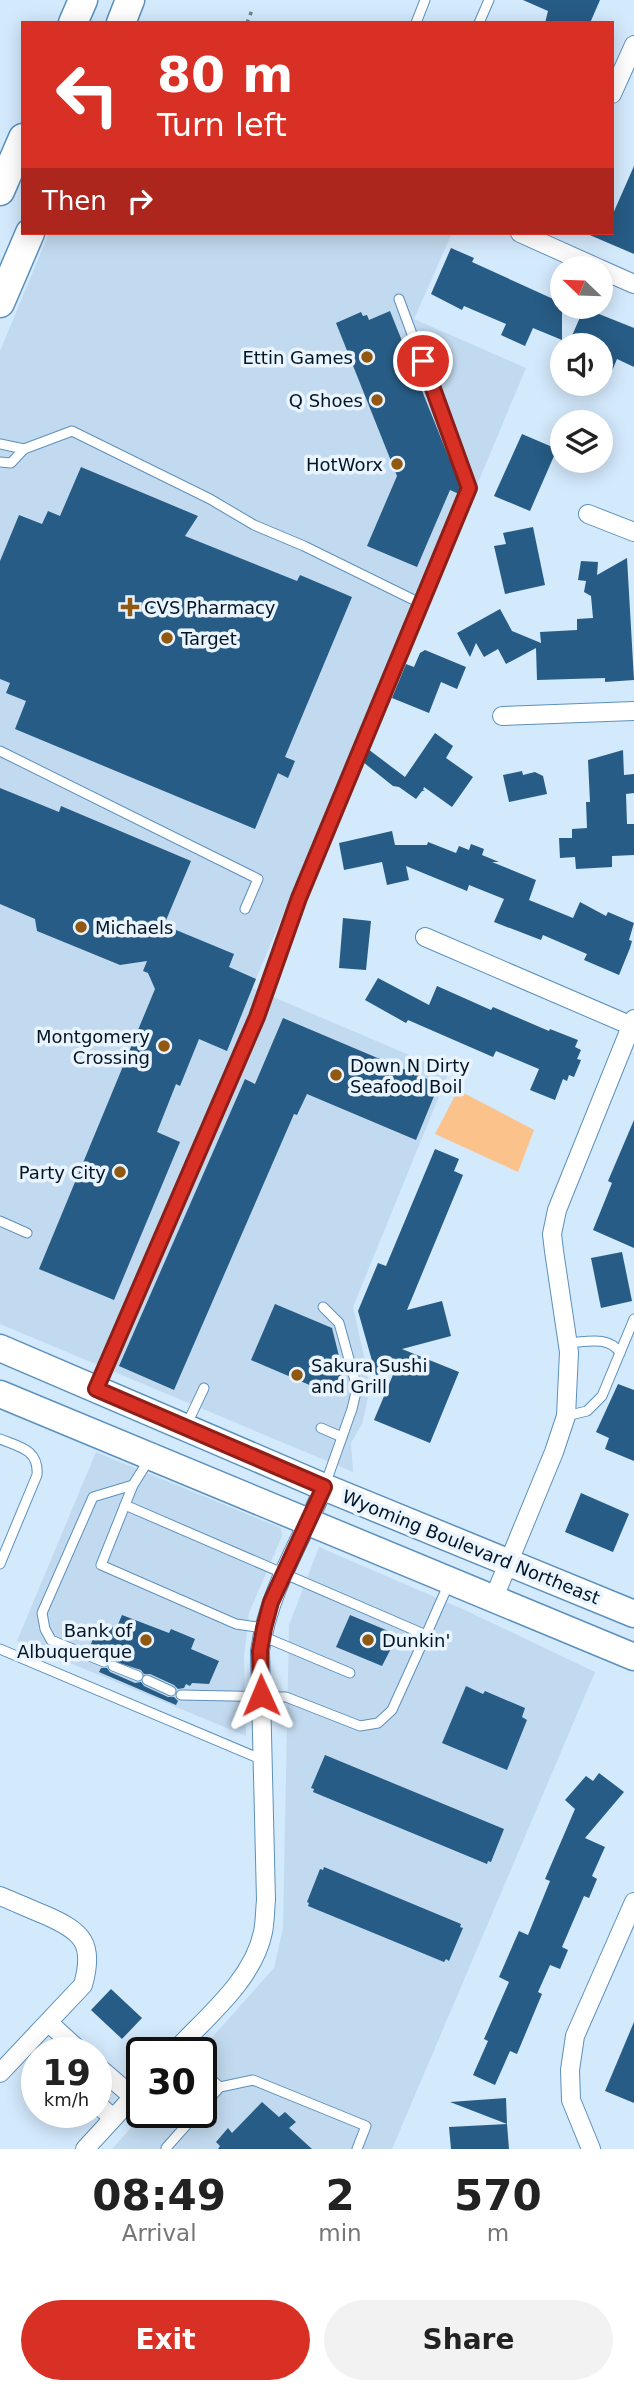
<!DOCTYPE html>
<html lang="en">
<head>
<meta charset="utf-8">
<style>
  body { margin:0; font-family:"DejaVu Sans",sans-serif; background:#f2f2f2; color:#222; height:100vh; display:flex; flex-direction:column; font-size:26px; white-space:nowrap }
  * { box-sizing:border-box; margin:0 }
  p { font-size:23px; color:#767676 }
  .icon { flex:none; width:38px; height:38px; fill:none; stroke:currentColor; stroke-width:2; stroke-linecap:round; stroke-linejoin:round }
  .map { position:relative; height:2149px; overflow:hidden }
  .sheet { display:flex; flex-direction:column; background:#fff; flex:1 }
  .sheet>* { flex:none }
  .banner { position:absolute; left:21px; top:21px; width:593px; height:214px; border-radius:0px; box-shadow:0 4px 18px #0003; background:#d93025; color:#fff; overflow:hidden }
  .needle { width:46px; rotate:293deg }
  .fabs { position:absolute; left:550px; top:256px; display:grid; gap:14px }
  .fabs a { display:grid; place-items:center; width:63px; height:63px; border-radius:50%; background:#fff; box-shadow:0 4px 18px #0003; font-size:35px }
  .speed { position:absolute; left:21px; top:2037px; display:flex; gap:14px; font-size:35px; font-weight:700; text-align:center }
  .speed>* { display:grid; place-content:center; width:91px; height:91px; border-radius:50%; background:#fff; box-shadow:0 4px 18px #0003; line-height:1 }
  .speed small { font-size:18px; font-weight:400 }
  .speed .limit { border:4px solid #111; border-radius:10px; background:#fff; color:#111 }
  .pin { position:absolute; display:grid; place-items:center; width:60px; height:60px; color:#fff; margin:-30px; border:4px solid #fff; border-radius:50%; box-shadow:0 2px 7px #0007 }
  .me { position:absolute; width:77px; margin:-38px; rotate:359deg; stroke-linejoin:round; filter:drop-shadow(0 0 5px #0008) }
  .turn { display:flex; align-items:center; gap:24px; height:147px; padding:0 21px; font-size:32px }
  .turn .icon { width:91px; height:91px; stroke-width:2.5 }
  .turn b { display:block; font-size:49px; line-height:60px }
  .then { display:flex; align-items:center; height:66px; padding:0 21px; background:#0003; gap:14px; font-size:26px }
  .eta { display:flex; justify-content:space-evenly; align-items:center; height:119px; text-align:center }
  .eta b { font-size:42px; font-weight:700; line-height:49px }
  .cta { display:flex; gap:14px; margin-top:auto; padding:14px 21px }
  .cta a { flex:1; height:80px; border-radius:42px; background:#d93025; color:#fff; font-size:28px; font-weight:700; line-height:80px; text-align:center }
  .cta a+a { background:#f2f2f2; color:#222 }
  .map>svg:first-child { display:block }
</style>
</head>
<body>
<div class="map">
<svg width="634" height="2149" viewBox="0 0 634 2149">
  <rect width="100%" height="100%" fill="#d3e9fc"/>
  <g fill="#c2daef">
    <path d="M49 233H452L414 319 526 368 354 779 311 891 296 884 252 988 449 1072 353 1307 367 1370 369 1393 362 1424 351 1443 353 1472 0 1324V351Z"/>
    <path d="M96 1452 281 1528 282 1536 249 1613 244 1657 246 1736 17 1641Z"/>
    <path d="M319 1547 467 1611 595 1672 392 2149H112L145 2112H201V2053H198L274 1968 283 1928 289 1625Z"/>
  </g>
  <path fill="#fbc28b" d="M458 1090 534 1130 518 1172 435 1134Z"/>
  <g fill="#275c86">
    <path d="M523 0H600L590 23H545L548 11Z"/>
    <path d="M634 166V254L585 233H612V216Z"/>
    <path d="M451 248 474 258 472 262 562 303V340L533 328 525 346 501 335 506 324 464 306 462 310 431 294Z"/>
    <path d="M584 308 634 328V367L617 359 612 371 600 366V345H568Z"/>
    <path d="M390 311 461 488 459 494 450 490 417 567 367 546 397 476 336 323 361 312 363 316 367 315 369 320Z"/>
    <path d="M522 434 557 449 530 511 494 496Z"/>
    <path d="M81 467 198 516 185 536 297 581 300 575 352 597 285 757 295 761 288 778 278 773 255 829 15 729 26 701 6 693 10 683 0 679V561L19 515 42 524 48 511 60 516Z"/>
    <path d="M533 527 545 585 505 594 494 546 506 544 503 533Z"/>
    <path d="M627 558 634 680 605 682V678L537 680 536 648 506 664 498 649 484 657 476 643 470 657 457 633 500 609 512 631 541 643 540 632 577 630V619L593 618 591 596 584 592 586 581 578 580 581 561 598 562 597 575Z"/>
    <path d="M425 650 466 667 457 689 441 682 429 713 392 698 406 664 414 667 420 653Z"/>
    <path d="M435 733 453 746 446 758 473 777 452 807 424 787 423 790 425 791H422L416 799 399 787 393 786 363 762 368 749 405 777Z"/>
    <path d="M623 750 624 775 634 774V793L626 794 627 824H634V855L612 856V867L576 869 575 857 560 858 559 838H572V829L587 828 586 802H590L588 760Z"/>
    <path d="M522 771 523 775 535 772 543 776 547 794 509 802 503 775Z"/>
    <path d="M0 788 59 812 61 806 191 861 164 925 234 954 229 967 256 979 227 1051 199 1039 180 1086 176 1084 157 1132 180 1142 114 1300 39 1269 155 989 148 973 143 971 147 961 120 965 37 931 35 919 0 904Z"/>
    <path d="M392 831 395 845H427L428 842 456 853 459 846 469 850 471 844 484 849 482 855 499 862H492L536 880 529 900 573 918 580 902 606 916 608 912 634 923 629 940 632 941 630 948 619 975 584 960 587 954 543 935 541 940 494 922 504 899 469 885 467 891 406 866 409 880 387 885 382 862 344 870 339 843Z"/>
    <path d="M343 918 371 921 366 970 339 968Z"/>
    <path d="M378 978 429 1005 437 986 491 1010 493 1007 549 1031 550 1029 578 1040 575 1047 581 1050 577 1059 581 1060 574 1077 569 1075 567 1081 563 1079 555 1100 530 1090 539 1069 496 1051 493 1057 408 1020 406 1023 365 1000Z"/>
    <path d="M283 1018 439 1084 416 1140 307 1094 297 1115 294 1114 174 1390 119 1366 245 1079 255 1084Z"/>
    <path d="M634 1120V1248L593 1230 612 1183 608 1181Z"/>
    <path d="M435 1149 459 1159 454 1171 463 1175 407 1310 442 1301 451 1336 402 1349 459 1372 430 1443 374 1420 395 1370 376 1375 358 1311 378 1263 386 1266Z"/>
    <path d="M622 1252 632 1301 601 1308 591 1258Z"/>
    <path d="M275 1304 332 1328 343 1372 333 1395 251 1360Z"/>
    <path d="M618 1384 634 1390V1461L605 1449 609 1438 596 1432Z"/>
    <path d="M581 1493 629 1514 613 1552 565 1532Z"/>
    <path d="M122 1615 169 1633 171 1629 195 1639 191 1649 219 1661 209 1684 192 1683 190 1686 186 1684 184 1688 178 1689 174 1685 150 1674H144L141 1670 110 1660 106 1655 108 1651 91 1644 100 1622 116 1629Z"/>
    <path d="M350 1615 398 1635 382 1666 336 1647Z"/>
    <path d="M101 1668H107L110 1672 135 1683 141 1682 144 1686 168 1697H174L178 1701 176 1705 99 1672Z"/>
    <path d="M466 1686 483 1694 485 1691 525 1708 522 1717 527 1720 507 1770 442 1743Z"/>
    <path d="M325 1755 504 1829 491 1862 488 1861 487 1864 313 1792 314 1789 311 1788Z"/>
    <path d="M599 1773 624 1792 585 1838 605 1847 592 1876 597 1879 589 1898 584 1896 562 1947 568 1950 560 1969 550 1965 538 1992 542 1994 517 2054 510 2051 495 2085 473 2075 488 2041 484 2039 509 1982 499 1977 519 1931 528 1935 550 1881 545 1879 575 1809 565 1800 586 1776 593 1781Z"/>
    <path d="M324 1867 461 1924 460 1927 463 1928 449 1961 446 1959 444 1962 308 1906 309 1903 307 1902 320 1869 323 1870Z"/>
    <path d="M111 1989 142 2018 122 2039 91 2010Z"/>
    <path d="M634 2022V2103L605 2091Z"/>
    <path d="M506 2098 507 2124 450 2102Z"/>
    <path d="M262 2102 279 2117 285 2112 296 2122 289 2128 312 2149H218L220 2146 216 2142 228 2128 232 2133Z"/>
    <path d="M507 2124 509 2149H451L449 2127Z"/>
  </g>
  <g fill="none" stroke-linecap="round" stroke-linejoin="round">
    <defs>
      <g id="service">
        <path d="M416 23 425 0"/>
        <path d="M479 23 489 0"/>
        <path d="M0 444 24 449"/>
        <path d="M0 462 11 463 24 449 72 431 210 499 254 525 304 546 420 603"/>
        <path d="M0 751 258 879 245 909"/>
        <path d="M0 1221 27 1233"/>
        <path d="M323 1307 339 1323 357 1388 352 1409 325 1485"/>
        <path d="M568 1343C586 1342 609 1335 620 1353"/>
        <path d="M97 1388 257 1017 299 898 469 488 399 299"/>
        <path d="M566 1416 587 1411 602 1396 634 1319"/>
        <path d="M186 1426 204 1388"/>
        <path d="M321 1428 342 1437"/>
        <path d="M0 1439C20 1447 39 1450 37 1475L0 1564"/>
        <path d="M150 1458 133 1485 101 1565 236 1624 264 1628"/>
        <path d="M125 1505 426 1635 449 1583"/>
        <path d="M262 1636 350 1673"/>
        <path d="M0 1649 263 1760"/>
        <path d="M104 1662 51 1640 45 1629 42 1613 93 1497 133 1485"/>
        <path d="M113 1666 138 1676"/>
        <path d="M147 1680 171 1691"/>
        <path d="M181 1695 286 1697 360 1726 378 1723 392 1710 426 1635"/>
        <path d="M201 2070 220 2087 253 2080 366 2126 357 2149"/>
        <path d="M201 2108 220 2087"/>
        <path d="M166 2148 198 2112"/>
      </g>
      <g id="minor">
        <path d="M612 94 634 45"/>
        <path d="M520 233 598 268"/>
        <path d="M600 269 634 284"/>
        <path d="M588 514 634 532"/>
        <path d="M502 716 634 711"/>
        <path d="M425 937 634 1027"/>
        <path d="M493 1600 554 1452 566 1416 569 1352 554 1251 552 1234 557 1210 634 1019"/>
        <path d="M0 1896C15 1902 30 1909 45 1915 82 1931 95 1943 83 1985L0 2073"/>
        <path d="M49 2023 82 2053"/>
        <path d="M173 2053C205 2018 253 1981 263 1932 265 1922 265 1910 266 1900L260 1651C268 1592 301 1541 324 1487"/>
        <path d="M96 2065 133 2097"/>
        <path d="M96 2103 113 2118"/>
        <path d="M85 2149 142 2087"/>
        <path d="M591 2149 571 2100 570 2070 575 2036 634 1902"/>
      </g>
      <g id="secondary">
        <path d="M0 1348 324 1487 634 1614"/>
        <path d="M0 1394 634 1657"/>
      </g>
      <g id="primary">
        <path d="M73 23 83 0"/>
        <path d="M121 23 130 0"/>
        <path d="M0 191 23 138"/>
        <path d="M0 303 30 233"/>
      </g>
    </defs>
    <use href="#service" stroke="#5c90bd" stroke-width="11"/>
    <use href="#minor" stroke="#5c90bd" stroke-width="20"/>
    <use href="#secondary" stroke="#5c90bd" stroke-width="29"/>
    <use href="#primary" stroke="#5c90bd" stroke-width="31"/>
    <path stroke="#6e8395" stroke-width="3.5" stroke-dasharray="3.5 5" stroke-linecap="butt" d="M247 23 252 10"/>
    <use href="#service" stroke="#fff" stroke-width="9"/>
    <use href="#minor" stroke="#fff" stroke-width="18"/>
    <use href="#secondary" stroke="#fff" stroke-width="26"/>
    <use href="#primary" stroke="#fff" stroke-width="28"/>
  </g>
  <g fill="none" stroke-linecap="round" stroke-linejoin="round">
    <defs>
      <path id="route" d="M261 1695 260 1651 264 1628 271 1602 324 1487 96 1389 257 1017 299 898 469 488 423 361"/>
    </defs>
    <use href="#route" stroke="#8d1f18" stroke-width="18"/>
    <use href="#route" stroke="#d93025" stroke-width="12"/>
  </g>
  <g fill="#915812" stroke="#eaf4fe" stroke-width="2.5">
    <circle cx="367" cy="357" r="7"/>
    <circle cx="377" cy="400" r="7"/>
    <circle cx="397" cy="464" r="7"/>
    <path d="M126.5 596.5h7v7h7v7h-7v7h-7v-7h-7v-7h7z"/>
    <circle cx="167" cy="638" r="7"/>
    <circle cx="81" cy="927" r="7"/>
    <circle cx="164" cy="1046" r="7"/>
    <circle cx="336" cy="1075" r="7"/>
    <circle cx="120" cy="1172" r="7"/>
    <circle cx="297" cy="1375" r="7"/>
    <circle cx="146" cy="1640" r="7"/>
    <circle cx="368" cy="1640" r="7"/>
  </g>
  <g text-anchor="middle" dominant-baseline="central" stroke-width="7" stroke-linejoin="round" paint-order="stroke">
    <g font-size="18" fill="#021526" stroke="#eaf4fe" text-anchor="end">
      <text x="353" y="357">Ettin Games</text>
      <text x="363" y="400">Q Shoes</text>
      <text x="383" y="464">HotWorx</text>
      <text x="144" y="607" text-anchor="start">CVS Pharmacy</text>
      <text x="181" y="638" text-anchor="start">Target</text>
      <text x="95" y="927" text-anchor="start">Michaels</text>
      <text x="150" y="1036">Montgomery<tspan x="150" dy="21">Crossing</tspan></text>
      <text x="350" y="1065" text-anchor="start">Down N Dirty<tspan x="350" dy="21">Seafood Boil</tspan></text>
      <text x="106" y="1172">Party City</text>
      <text x="311" y="1365" text-anchor="start">Sakura Sushi<tspan x="311" dy="21">and Grill</tspan></text>
      <text x="132" y="1630">Bank of<tspan x="132" dy="21">Albuquerque</tspan></text>
      <text x="382" y="1640" text-anchor="start">Dunkin'</text>
    </g>
    <g font-size="18" fill="#021526" stroke="#eaf4fe">
      <text transform="translate(471 1547) rotate(22)">Wyoming Boulevard Northeast</text>
    </g>
  </g>
</svg>
<div class="fabs">
<a><svg class="needle" viewBox="-14 -14 28 28"><path d="M0-13l5 13h-10z" fill="#e53935"/><path d="M0 13l5-13h-10z" fill="#767676"/></svg></a>
<a><svg class="icon" aria-label="sound" viewBox="0 0 24 24"><path d="M4 9h4l5-4v14l-5-4H4zM17 9q2 3 0 6"/></svg></a>
<a><svg class="icon" aria-label="layers" viewBox="0 0 24 24"><path d="M12 4l9 5-9 5-9-5zM3 14l9 5 9-5"/></svg></a>
</div>
<div class="speed"><div>19<small>km/h</small></div><div class="limit">30</div></div>
<div class="pin" style="left:423px;top:361px;background:#d93025"><svg class="icon" aria-label="arrive" viewBox="0 0 24 24"><path d="M6 21V4h12l-3 4 3 4H6"/></svg></div>
<svg class="me" style="left:261px;top:1695px" viewBox="-20 -20 40 40"><path d="M0-17L14 15 0 8-14 15z" fill="#d93025" stroke="#fff" stroke-width="4"/></svg>
<div class="banner">
<div class="turn"><svg class="icon" aria-label="left" viewBox="0 0 24 24"><path d="M17 20v-9H6M10 6l-5 5 5 5"/></svg><div><b>80 m</b>Turn left</div></div>
<div class="then">Then<svg class="icon" aria-label="right" viewBox="0 0 24 24"><path d="M7 20v-9h11M14 6l5 5-5 5"/></svg></div>
</div>
</div>
<section class="sheet">
<div class="eta">
<div><b>08:49</b><p>Arrival</p></div>
<div><b>2</b><p>min</p></div>
<div><b>570</b><p>m</p></div>
</div>
<div class="cta"><a>Exit</a><a>Share</a></div>
</section>
</body>
</html>
